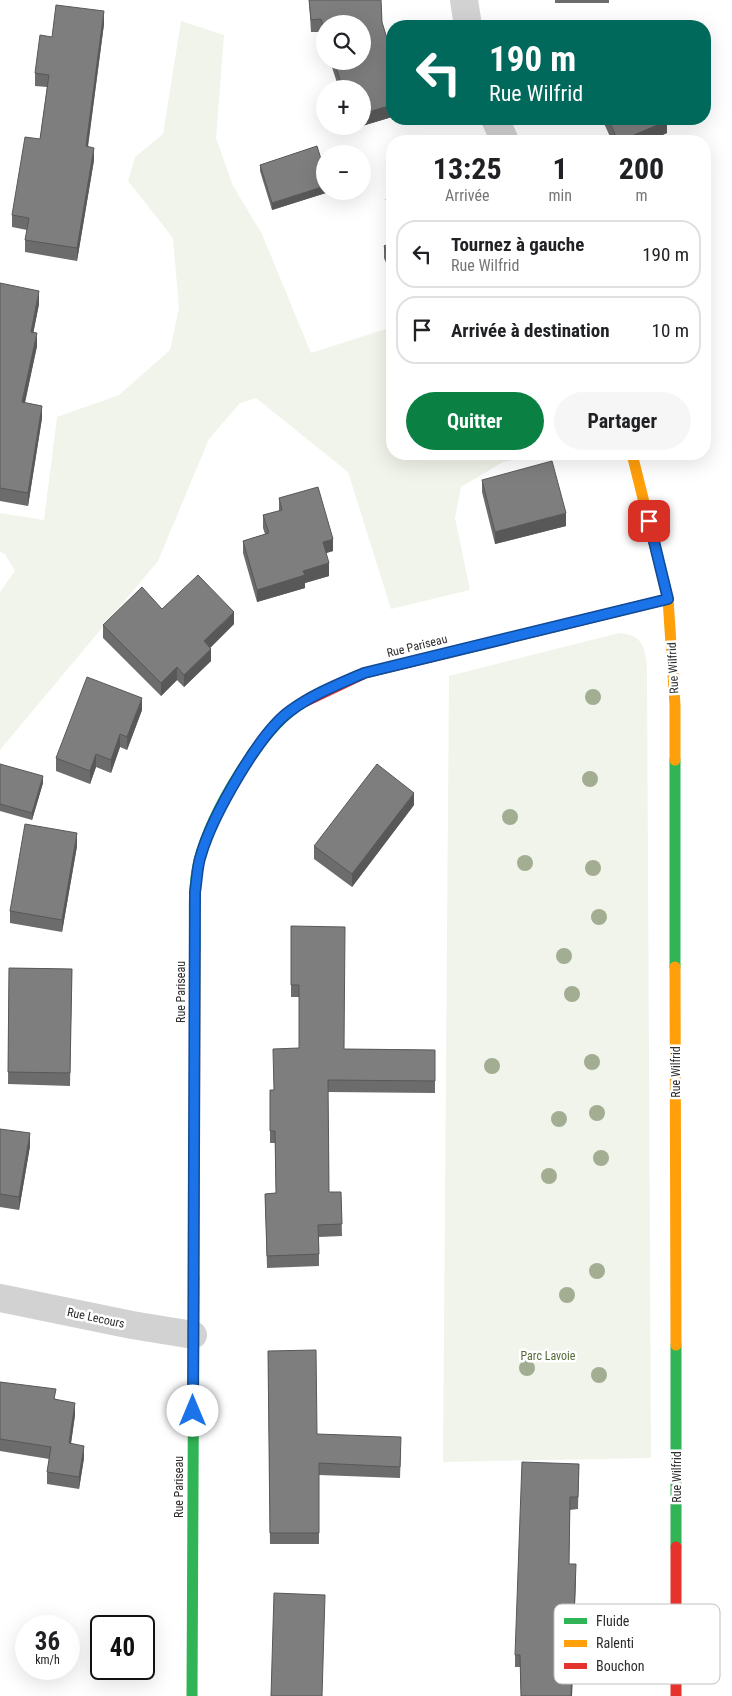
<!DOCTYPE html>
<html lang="fr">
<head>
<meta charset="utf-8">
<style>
  body { margin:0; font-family:"Roboto Condensed",sans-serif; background:#f6f6f6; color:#202124; height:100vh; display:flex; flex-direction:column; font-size:19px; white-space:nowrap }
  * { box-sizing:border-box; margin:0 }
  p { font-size:16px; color:#757577 }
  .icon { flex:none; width:28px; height:28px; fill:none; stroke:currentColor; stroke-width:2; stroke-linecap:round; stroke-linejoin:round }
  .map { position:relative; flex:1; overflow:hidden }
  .panel { position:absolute; left:386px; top:135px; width:325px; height:325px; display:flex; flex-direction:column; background:#fff; border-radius:20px; box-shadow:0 5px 20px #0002 }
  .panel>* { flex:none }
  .banner { position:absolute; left:386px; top:20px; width:325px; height:105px; border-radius:20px; box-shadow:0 5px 20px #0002; background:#00695c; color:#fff; overflow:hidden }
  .fabs { position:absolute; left:316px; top:15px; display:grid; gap:10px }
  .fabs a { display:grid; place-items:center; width:55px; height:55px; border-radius:50%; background:#fff; box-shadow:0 5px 20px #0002; font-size:25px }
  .speed { position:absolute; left:15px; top:1615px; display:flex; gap:10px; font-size:25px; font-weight:700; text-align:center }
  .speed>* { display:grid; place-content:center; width:65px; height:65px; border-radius:50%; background:#fff; box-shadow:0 5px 20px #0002; line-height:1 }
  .speed small { font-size:12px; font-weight:400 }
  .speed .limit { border:2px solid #111; border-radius:8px; background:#fff; color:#111 }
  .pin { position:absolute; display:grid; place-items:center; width:42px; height:42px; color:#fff; margin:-21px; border-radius:10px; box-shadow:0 2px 8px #0006 }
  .me { position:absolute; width:55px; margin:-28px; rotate:0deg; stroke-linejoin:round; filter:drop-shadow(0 0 4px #0008) }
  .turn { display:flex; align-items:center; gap:18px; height:105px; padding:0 20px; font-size:22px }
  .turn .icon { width:65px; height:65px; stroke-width:2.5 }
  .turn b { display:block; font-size:35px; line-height:42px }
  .eta { display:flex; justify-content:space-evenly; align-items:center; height:85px; text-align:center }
  .eta b { font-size:30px; font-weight:700; line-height:35px }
  .primary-button { display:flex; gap:10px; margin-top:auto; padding:10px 20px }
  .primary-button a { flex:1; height:58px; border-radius:30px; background:#0b8043; color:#fff; font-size:20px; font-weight:700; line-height:58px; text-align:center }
  .primary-button a+a { background:#f6f6f6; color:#202124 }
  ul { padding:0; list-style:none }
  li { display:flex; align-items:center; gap:15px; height:68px; margin:0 10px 8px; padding:0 10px; border:2px solid #e0e0e0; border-radius:20px }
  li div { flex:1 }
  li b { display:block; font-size:19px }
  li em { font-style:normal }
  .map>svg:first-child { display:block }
</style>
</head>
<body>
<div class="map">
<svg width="732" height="1696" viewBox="0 0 732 1696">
  <rect width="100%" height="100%" fill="#fff"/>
  <g fill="#f1f4ea">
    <path d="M181 21 224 35 216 138 233 186 262 234 311 353 392 327V454H547L503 462 461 487 455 518 470 590 391 609 348 472 256 398 240 403 209 439 158 561 0 750V592L15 571 5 554 0 552V513L44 520 57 417 119 395 170 350 179 308 173 238 128 181 135 157 163 134Z"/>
    <path d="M619 633C643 635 645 647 647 669L651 1458 443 1462 449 676Z"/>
  </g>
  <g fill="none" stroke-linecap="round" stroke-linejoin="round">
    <g stroke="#d2d2d2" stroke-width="28">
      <path d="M464 0 468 26"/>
      <path d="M495 119 505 141"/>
      <path d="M0 1298 132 1325 193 1335"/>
    </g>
    <g stroke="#30b455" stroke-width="11">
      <path d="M675 760V967"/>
      <path d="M195 949C195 920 192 890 199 861 211 813 260 729 302 703"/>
      <path d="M676 1345V1547"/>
      <path d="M192 1696 194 1278"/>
    </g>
    <g stroke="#ff9f0a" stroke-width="11">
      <path d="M632 454 668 599 675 705V760"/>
      <path d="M675 967 676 1345"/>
      <path d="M194 1278 195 949"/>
    </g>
    <g stroke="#e5322d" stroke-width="11">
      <path d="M302 703 365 673 668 599"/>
      <path d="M676 1547V1696"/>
    </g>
  </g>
  <g fill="#a2ad92">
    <circle cx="593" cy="697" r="8"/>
    <circle cx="590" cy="779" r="8"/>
    <circle cx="510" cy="817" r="8"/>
    <circle cx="525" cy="863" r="8"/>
    <circle cx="593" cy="868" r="8"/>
    <circle cx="599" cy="917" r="8"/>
    <circle cx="564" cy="956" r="8"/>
    <circle cx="572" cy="994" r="8"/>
    <circle cx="592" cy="1062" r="8"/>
    <circle cx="492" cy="1066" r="8"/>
    <circle cx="597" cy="1113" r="8"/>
    <circle cx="559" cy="1119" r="8"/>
    <circle cx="601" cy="1158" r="8"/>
    <circle cx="549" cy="1176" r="8"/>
    <circle cx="597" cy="1271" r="8"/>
    <circle cx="567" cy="1295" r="8"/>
    <circle cx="527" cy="1368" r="8"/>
    <circle cx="599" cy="1375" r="8"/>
  </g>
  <g fill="#6c6c6c">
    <path d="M309 0H381L382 22 392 117 362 126V89H339L330 61H362L325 24V44L321 32H311Z"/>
    <rect x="555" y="0" width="54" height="3"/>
    <path d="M104 24 88 147 94 160 77 261 25 252V240L27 230 12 227V215L40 139 47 87 35 86V73L52 37Z"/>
    <path d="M602 119H666L667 133 649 141H612Z"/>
    <path d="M260 165 329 191V192L272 210 260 171Z"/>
    <path d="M392 196V226L386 211V199Z"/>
    <path d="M392 242V277L384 258V246Z"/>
    <path d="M0 283 39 304 33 333 37 346 25 403 42 418 28 506 0 501Z"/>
    <path d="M482 480 566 526 495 544 482 492Z"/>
    <path d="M279 498 333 551 326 553 329 576 305 583V588L257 602 243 553V541L265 534 263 528V515L279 511Z"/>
    <path d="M234 624 210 648 211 661 184 687 177 680 161 696 103 638V625Z"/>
    <path d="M142 710 127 750 120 747 111 773 96 767 90 784 56 771V758Z"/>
    <path d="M0 764 43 783 32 820 0 811Z"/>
    <path d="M414 805 352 887 314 859V846Z"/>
    <path d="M77 846 62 932 10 923V911Z"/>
    <path d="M291 926 344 1049 435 1050V1093L328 1092 329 1192H341L342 1236 319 1237V1266L267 1268 265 1194 276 1193 275 1143H270V1090H274L299 1048V997H291Z"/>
    <path d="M9 968 72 969 70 1086 8 1084Z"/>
    <path d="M0 1129 30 1146 19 1210 0 1207Z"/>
    <path d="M268 1351 317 1434 401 1448 400 1478 319 1475V1544H270Z"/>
    <path d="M0 1382 56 1399 75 1415 71 1444 84 1458 79 1489 47 1484V1472L49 1459 0 1451Z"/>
    <path d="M579 1464 578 1509 570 1510 569 1564 576 1577 572 1696H521L520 1667H515V1655Z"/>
  </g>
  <g fill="#585858">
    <path d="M104 11V24L86 159V146Z"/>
    <path d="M392 105V117L362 126V114Z"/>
    <path d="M667 121V133L649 141H620Z"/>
    <path d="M351 126H362L351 130Z"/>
    <path d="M94 148V160L77 261V248Z"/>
    <path d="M325 186V191L329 192 272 210V203Z"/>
    <path d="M39 291V304L31 345V332Z"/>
    <path d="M37 333V346L22 415V402Z"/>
    <path d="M42 406V418L28 506V493Z"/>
    <path d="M566 513V526L495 544V532Z"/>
    <path d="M333 539V551L323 554V542Z"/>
    <path d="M329 563V576L305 583V588L257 602V590L303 571Z"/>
    <path d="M234 612V624L204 654V641Z"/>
    <path d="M211 649V661L184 687V675Z"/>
    <path d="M177 667V680L161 696V683Z"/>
    <path d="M142 698V710L127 750V737Z"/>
    <path d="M120 734V747L111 773V760Z"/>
    <path d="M96 754V767L90 784V771Z"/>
    <path d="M43 776V783L32 820V813Z"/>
    <path d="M414 793V805L352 887V874Z"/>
    <path d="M77 833V846L62 932V920Z"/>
    <path d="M30 1133V1146L19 1210V1197Z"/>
    <path d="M75 1403V1415L69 1456V1443Z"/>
    <path d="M84 1446V1458L79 1489V1477Z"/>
    <path d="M576 1564 572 1696H571Z"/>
  </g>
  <g fill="#7e7e7e" stroke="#585858">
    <path d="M309 0H381L382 22 392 55V105L362 114V89H343L334 61H362V24H325V32L321 19 311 20Z"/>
    <path d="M56 5 104 11 86 146 94 148 77 248 25 240 29 218 12 215 25 137 40 139 49 75 35 73 40 35 52 37Z"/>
    <path d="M608 119H666L667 121 620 141H618Z"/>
    <path d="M317 146 325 172V186L272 203 260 165Z"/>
    <path d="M392 196V214L386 199Z"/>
    <path d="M392 242V265L384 246Z"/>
    <path d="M0 283 39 291 31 332 37 333 22 402 42 406 28 493 0 488Z"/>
    <path d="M552 461 566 513 495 532 482 480Z"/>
    <path d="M318 487 333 539 323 542 329 563 303 571 305 575 257 590 243 541 269 533 263 515 282 510 279 498Z"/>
    <path d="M198 575 234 612 204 641 211 649 184 675 177 667 161 683 103 625 142 587 162 609Z"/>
    <path d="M87 677 142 698 127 737 120 734 111 760 96 754 90 771 56 758Z"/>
    <path d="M0 764 43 776 32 813 0 804Z"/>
    <path d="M377 764 414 793 352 874 314 846Z"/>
    <path d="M25 824 77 833 62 920 10 911Z"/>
    <path d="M291 926 345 927 344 1049 435 1050V1081L328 1080 329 1192H341L342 1224 318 1225 319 1254 267 1256 265 1194 276 1193 275 1131H270V1090H274L273 1049 299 1048V985H291Z"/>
    <path d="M9 968 72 969 70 1073 8 1072Z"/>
    <path d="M0 1129 30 1133 19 1197 0 1194Z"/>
    <path d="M316 1350 317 1434 401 1437 400 1467 319 1463V1533H270L268 1351Z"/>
    <path d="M0 1382 56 1389 54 1399 75 1403 69 1443 84 1446 79 1477 47 1472 51 1447 0 1439Z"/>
    <path d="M522 1462 579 1464 578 1497H570L569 1564H576L571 1696H521L520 1655H515Z"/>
    <path d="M274 1593 325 1595 322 1696H271Z"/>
  </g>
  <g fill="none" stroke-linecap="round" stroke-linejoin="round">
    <defs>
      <path id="route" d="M193 1411 195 892C197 880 197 866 201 855 212 817 259 733 290 711 313 694 339 684 364 673L668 599 649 521"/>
    </defs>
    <use href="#route" stroke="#114b97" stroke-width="12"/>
    <use href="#route" stroke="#1a73e8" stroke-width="9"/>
  </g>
  <g text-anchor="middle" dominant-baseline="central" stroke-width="5" stroke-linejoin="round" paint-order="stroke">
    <g font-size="12" fill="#2d2d2d" stroke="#fff">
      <text transform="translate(417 646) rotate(-14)">Rue Pariseau</text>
      <text transform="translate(673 668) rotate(-93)">Rue Wilfrid</text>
      <text transform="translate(181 992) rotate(-90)">Rue Pariseau</text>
      <text transform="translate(676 1072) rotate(-90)">Rue Wilfrid</text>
      <text transform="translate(96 1318) rotate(12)">Rue Lecours</text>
      <text transform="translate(677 1477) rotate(-90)">Rue Wilfrid</text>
      <text transform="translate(179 1487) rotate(-90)">Rue Pariseau</text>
    </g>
    <g font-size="12" fill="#556a38" stroke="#fff">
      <text x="548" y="1356">Parc Lavoie</text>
    </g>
  </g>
  <rect x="554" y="1604" width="166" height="80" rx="8" fill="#fff" stroke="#c0c0c0" stroke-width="1"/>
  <rect x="564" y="1618" width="23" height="6" fill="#30b455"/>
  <rect x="564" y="1640" width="23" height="7" fill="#ff9f0a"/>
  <rect x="564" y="1663" width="23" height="6" fill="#e5322d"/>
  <g font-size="14" fill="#2d2d2d">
    <text x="596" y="1626">Fluide</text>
    <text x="596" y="1648">Ralenti</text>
    <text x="596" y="1671">Bouchon</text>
  </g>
</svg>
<div class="fabs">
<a><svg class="icon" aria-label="search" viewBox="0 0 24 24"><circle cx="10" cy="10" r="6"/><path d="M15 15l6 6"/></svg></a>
<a>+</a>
<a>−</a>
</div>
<div class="speed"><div>36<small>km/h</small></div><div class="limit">40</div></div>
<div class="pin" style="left:649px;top:521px;background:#d93025"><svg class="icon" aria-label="arrive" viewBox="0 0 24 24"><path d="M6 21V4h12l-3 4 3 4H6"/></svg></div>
<svg class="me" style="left:193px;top:1411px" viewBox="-20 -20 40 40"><circle r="19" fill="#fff"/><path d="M0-13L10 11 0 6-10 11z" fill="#1a73e8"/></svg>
<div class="banner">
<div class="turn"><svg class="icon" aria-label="left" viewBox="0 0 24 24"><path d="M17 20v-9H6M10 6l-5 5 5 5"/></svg><div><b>190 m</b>Rue Wilfrid</div></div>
</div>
<section class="panel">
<div class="eta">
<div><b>13:25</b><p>Arrivée</p></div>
<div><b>1</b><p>min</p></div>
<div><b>200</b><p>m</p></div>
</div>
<ul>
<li><svg class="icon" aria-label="left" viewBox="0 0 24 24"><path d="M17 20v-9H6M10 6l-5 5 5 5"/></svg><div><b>Tournez à gauche</b><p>Rue Wilfrid</p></div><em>190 m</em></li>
<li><svg class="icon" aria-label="arrive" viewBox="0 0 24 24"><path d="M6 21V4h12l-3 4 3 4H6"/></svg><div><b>Arrivée à destination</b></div><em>10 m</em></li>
</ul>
<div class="primary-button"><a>Quitter</a><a>Partager</a></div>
</section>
</div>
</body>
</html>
